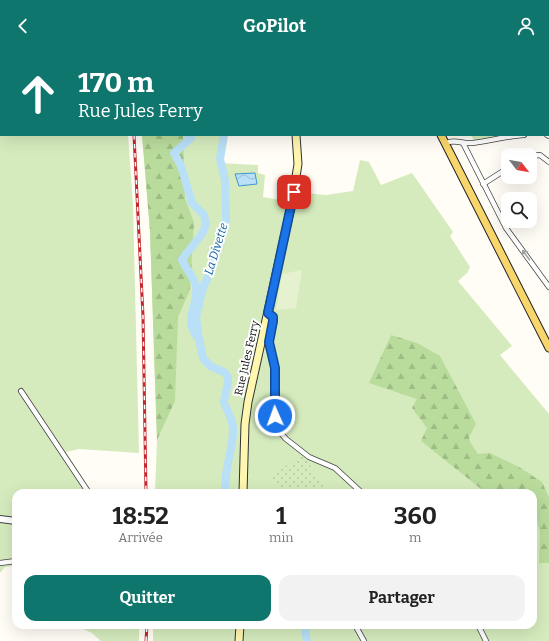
<!DOCTYPE html>
<html lang="fr">
<head>
<meta charset="utf-8">
<style>
  body { margin:0; font-family:Bitter,serif; background:#f2f2f2; color:#222; height:100vh; display:flex; flex-direction:column; font-size:15px; white-space:nowrap }
  * { box-sizing:border-box; margin:0 }
  p { font-size:13px; color:#767676 }
  .icon { flex:none; width:22px; height:22px; fill:none; stroke:currentColor; stroke-width:2; stroke-linecap:round; stroke-linejoin:round }
  .map { position:relative; flex:1; overflow:hidden }
  .sheet { position:absolute; left:12px; top:437px; width:525px; height:140px; display:flex; flex-direction:column; background:#fff; border-radius:12px; box-shadow:0 4px 16px #0002 }
  .sheet>* { flex:none }
  .banner { position:absolute; left:0px; top:0px; width:549px; height:84px; box-shadow:0 4px 16px #0002; background:#0f766e; color:#fff; overflow:hidden }
  .needle { width:26px; rotate:121deg }
  .controls { position:absolute; left:501px; top:96px; display:grid; gap:8px }
  .controls a { display:grid; place-items:center; width:36px; height:36px; border-radius:8px; background:#fff; box-shadow:0 4px 16px #0002; font-size:20px }
  .pin { position:absolute; display:grid; place-items:center; width:34px; height:34px; color:#fff; margin:-17px; border-radius:8px; box-shadow:0 2px 6px #0006 }
  .me { position:absolute; width:44px; margin:-22px; rotate:358deg; stroke-linejoin:round; filter:drop-shadow(0 0 3px #0008) }
  .turn { display:flex; align-items:center; gap:14px; height:84px; padding:0 12px; font-size:18px }
  .turn .icon { width:52px; height:52px; stroke-width:2.5 }
  .turn b { display:block; font-size:28px; line-height:34px }
  .eta { display:flex; justify-content:space-evenly; align-items:center; height:68px; text-align:center }
  .eta b { font-size:24px; font-weight:700; line-height:28px }
  .action { display:flex; gap:8px; margin-top:auto; padding:8px 12px }
  .action a { flex:1; height:46px; border-radius:12px; background:#0f766e; color:#fff; font-size:16px; font-weight:700; line-height:46px; text-align:center }
  .action a+a { background:#f2f2f2; color:#222 }
  header { display:flex; justify-content:space-between; align-items:center; height:52px; padding:0 12px; background:#0f766e; color:#fff; font-size:18px; font-weight:700 }
  .map>svg:first-child { display:block }
</style>
</head>
<body>
<header><svg class="icon" aria-label="back" viewBox="0 0 24 24"><path d="M15 5l-7 7 7 7"/></svg>GoPilot<svg class="icon" aria-label="person" viewBox="0 0 24 24"><circle cx="12" cy="8" r="4"/><path d="M4 21q1-7 8-7t8 7"/></svg></header>
<div class="map">
<svg width="549" height="589" viewBox="0 0 549 589">
  <defs>
    <pattern id="forest-firs" width="22" height="20" patternUnits="userSpaceOnUse"><rect width="22" height="20" fill="#b9dc9c"/><path d="M5 1l3.5 6h-7zM16 11l3.5 6h-7z" fill="#9ebc85"/></pattern>
    <pattern id="park-dots" width="8" height="8" patternUnits="userSpaceOnUse"><rect width="8" height="8" fill="#d5ebbd"/><path d="M2 2h.1M6 6h.1" fill="none" stroke="#b6c8a1" stroke-width="1.8" stroke-linecap="round"/></pattern>
    <pattern id="water-waves" width="16" height="10" patternUnits="userSpaceOnUse"><rect width="16" height="10" fill="#b9e0f7"/><path d="M0 5q4-4 8 0t8 0" fill="none" stroke="#9ebfd3"/></pattern>
  </defs>
  <rect width="100%" height="100%" fill="#fffdf5"/>
  <g fill="#d5ebbd">
    <path d="M0 0H112L1 1V83H128L133 153 139 401 79 397 66 400 92 441H16V514L5 515 0 521Z"/>
    <path d="M126 0H549V84L548 1Z"/>
    <path d="M142 83H224L220 111 258 113V121L265 123 263 145 292 150 294 140 326 143 353 139 360 108 369 110 381 133 412 121 453 180 450 184 470 215 467 221 458 229 512 294 500 303 549 362V589H153V573H533V441H155L157 388 150 179Z"/>
    <path d="M471 83H524L475 91Z"/>
    <path d="M74 573H139V589H101L92 581Z"/>
  </g>
  <g fill="url(#forest-firs)">
    <path d="M142 83H183L185 146 194 171 190 238 178 265 175 349 157 388 150 179Z"/>
    <path d="M391 283 417 291 440 304 476 372 469 385 470 390 478 402 490 401 519 415 542 430 549 445V511H539L540 481 537 468 533 460V441H489L481 437 421 389 427 376 412 356 417 347 369 331Z"/>
  </g>
  <path fill="url(#park-dots)" d="M301 402 330 439 331 441H281L269 427Z"/>
  <path fill="#e6f2cf" d="M302 218 296 256 276 258 282 222Z"/>
  <path fill="url(#water-waves)" stroke="#3f96cf" d="M255 121 257 132 239 134 235 122Z"/>
  <g fill="none" stroke-linecap="round" stroke-linejoin="round">
    <g stroke="#b9e0f7" stroke-width="8">
      <path d="M194 1V0"/>
      <path d="M265 1V0"/>
      <path d="M188 83 191 86 174 101 181 114 192 151 204 163 206 172 202 182 182 207C185 217 194 224 196 234 199 255 181 267 199 287"/>
      <path d="M224 83 220 107 225 128 226 168 213 214 203 236 196 265 199 287 203 306 210 314 224 320 228 325C229 333 225 340 224 349 224 356 234 365 233 380 232 402 224 417 225 441"/>
      <path d="M307 589 305 579 307 573"/>
    </g>
    <defs>
      <g id="minor">
        <path d="M304 0 305 1"/>
        <path d="M547 83 549 84"/>
        <path d="M445 91C456 87 461 92 473 91 490 89 506 84 524 83"/>
        <path d="M463 91 506 176 549 235"/>
        <path d="M530 104 540 103 549 110"/>
        <path d="M483 132 508 116"/>
        <path d="M268 261 271 262 273 269 269 290 275 316 274 350 278 378 286 387 309 405 335 416 362 441"/>
        <path d="M21 339 89 441"/>
        <path d="M0 511 16 509"/>
        <path d="M355 573 364 589"/>
        <path d="M478 573 486 589"/>
      </g>
      <path id="tertiary" d="M0 467 16 469"/>
      <g id="secondary">
        <path d="M278 0 279 1"/>
        <path d="M243 441 245 372 248 350 292 150 298 112 296 83"/>
        <path d="M239 589 240 573"/>
      </g>
      <g id="primary">
        <path d="M399 0V1"/>
        <path d="M441 83 549 296"/>
      </g>
    </defs>
    <use href="#minor" stroke="#444" stroke-width="6"/>
    <use href="#tertiary" stroke="#444" stroke-width="8"/>
    <use href="#secondary" stroke="#333" stroke-width="9"/>
    <use href="#primary" stroke="#222" stroke-width="9"/>
    <use href="#minor" stroke="#fff" stroke-width="4.5"/>
    <use href="#tertiary" stroke="#fff" stroke-width="6"/>
    <use href="#secondary" stroke="#fff6b0" stroke-width="7"/>
    <use href="#primary" stroke="#f9d66b" stroke-width="7"/>
    <defs>
      <g id="rail">
        <path d="M119 0V1"/>
        <path d="M134 83 143 264 146 441"/>
        <path d="M146 589 147 573"/>
      </g>
    </defs>
    <use href="#rail" stroke="#c4262e" stroke-width="3"/>
    <use href="#rail" stroke="#fff" stroke-width="1.5" stroke-dasharray="4.5" stroke-linecap="butt"/>
  </g>
  <defs><path id="oneway-shaft" d="M-6 0H5M1.5-3L5.5 0L1.5 3" fill="none" stroke-width="1.6" stroke-linecap="round" stroke-linejoin="round"/></defs>
  <use stroke="#a0a0a0" href="#oneway-shaft" transform="translate(526 203) rotate(-126)"/>
  <g fill="none" stroke-linecap="round" stroke-linejoin="round">
    <defs>
      <path id="route" d="M275 364V316L269 290 273 269V265L268 261 294 140"/>
    </defs>
    <use href="#route" stroke="#114b97" stroke-width="10"/>
    <use href="#route" stroke="#1a73e8" stroke-width="7"/>
  </g>
  <g text-anchor="middle" dominant-baseline="central" stroke-width="4" stroke-linejoin="round" paint-order="stroke">
    <g font-size="11" fill="#111" stroke="#fff">
      <text transform="translate(247 306) rotate(-77)">Rue Jules Ferry</text>
    </g>
    <g font-size="12" font-style="italic" fill="#1768a6" stroke="#fff">
      <text transform="translate(216 197) rotate(-73)">La Divette</text>
    </g>
  </g>
</svg>
<div class="controls">
<a><svg class="needle" viewBox="-14 -14 28 28"><path d="M0-13l5 13h-10z" fill="#e53935"/><path d="M0 13l5-13h-10z" fill="#767676"/></svg></a>
<a><svg class="icon" aria-label="search" viewBox="0 0 24 24"><circle cx="10" cy="10" r="6"/><path d="M15 15l6 6"/></svg></a>
</div>
<div class="pin" style="left:294px;top:140px;background:#d93025"><svg class="icon" aria-label="arrive" viewBox="0 0 24 24"><path d="M6 21V4h12l-3 4 3 4H6"/></svg></div>
<svg class="me" style="left:275px;top:364px" viewBox="-20 -20 40 40"><circle r="17" fill="#1a73e8" stroke="#fff" stroke-width="3"/><path d="M0-11L8 9 0 5-8 9z" fill="#fff"/></svg>
<div class="banner">
<div class="turn"><svg class="icon" aria-label="ahead" viewBox="0 0 24 24"><path d="M12 20V5M6 11l6-6 6 6"/></svg><div><b>170 m</b>Rue Jules Ferry</div></div>
</div>
<section class="sheet">
<div class="eta">
<div><b>18:52</b><p>Arrivée</p></div>
<div><b>1</b><p>min</p></div>
<div><b>360</b><p>m</p></div>
</div>
<div class="action"><a>Quitter</a><a>Partager</a></div>
</section>
</div>
</body>
</html>
